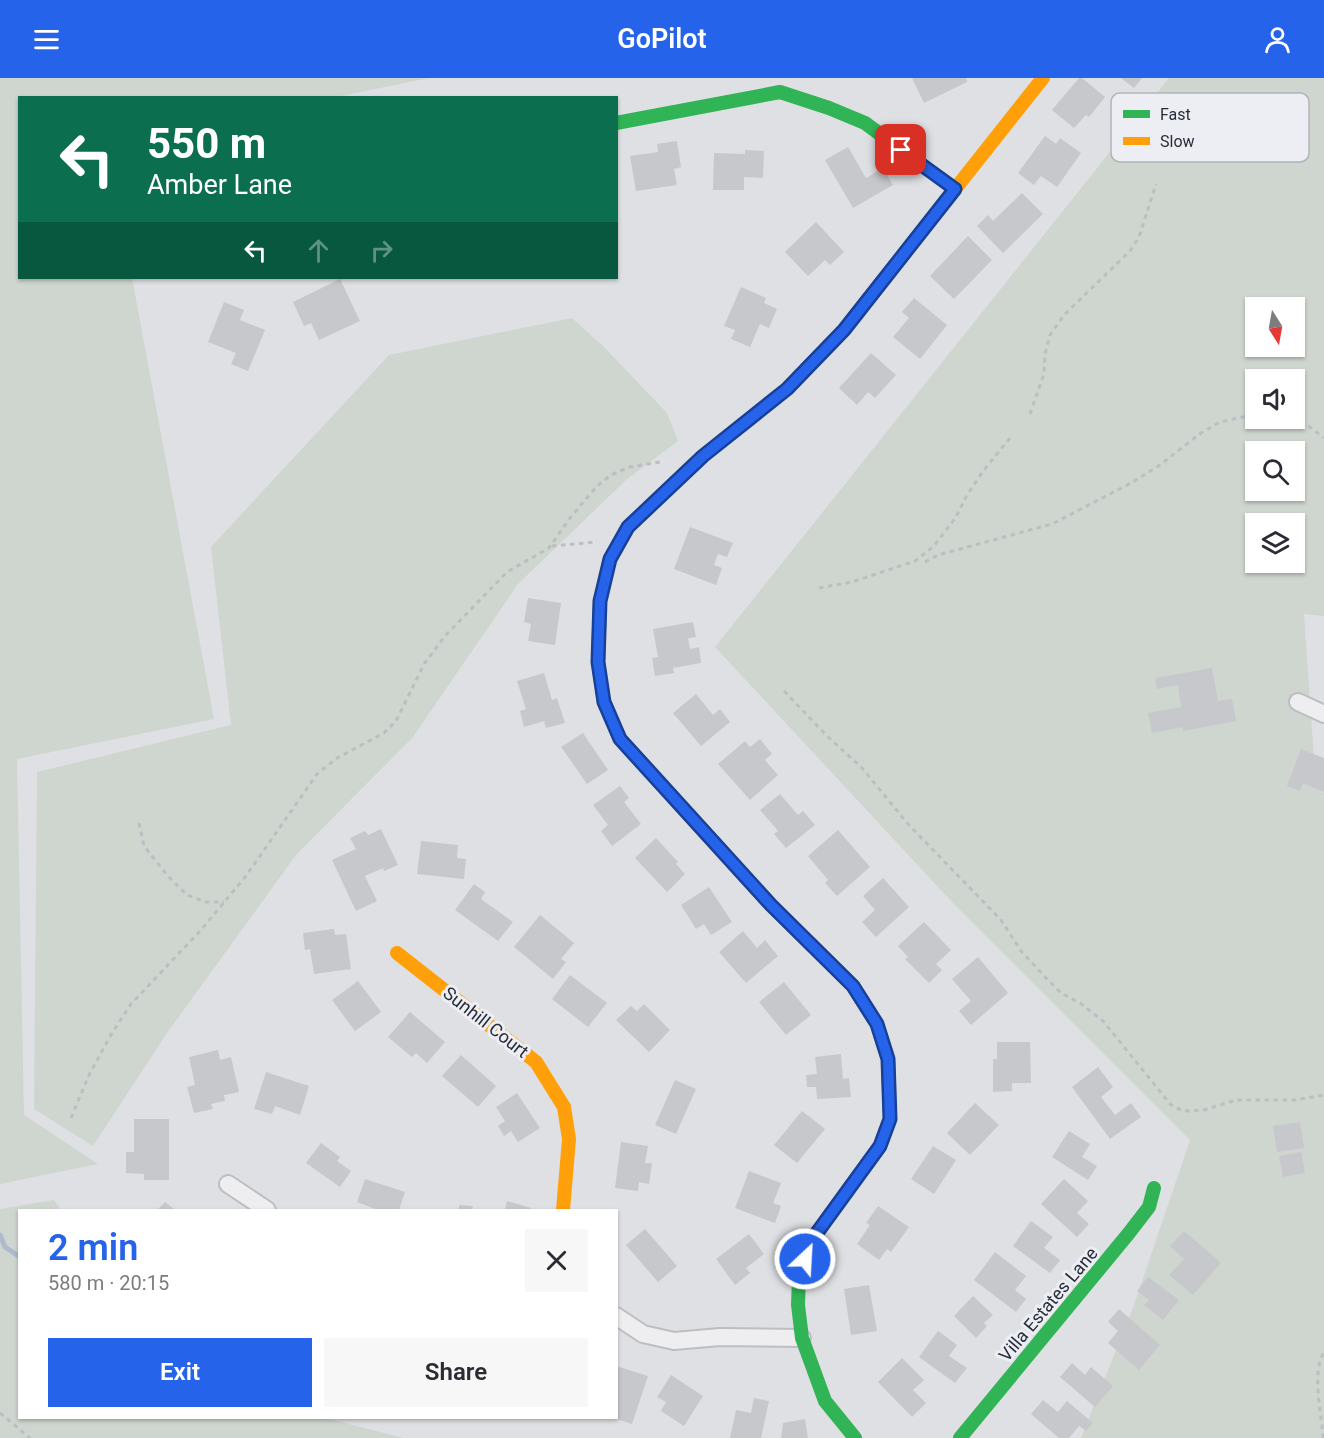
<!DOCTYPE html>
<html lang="en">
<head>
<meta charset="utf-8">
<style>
  body { margin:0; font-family:Roboto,sans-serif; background:#f7f7f7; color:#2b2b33; height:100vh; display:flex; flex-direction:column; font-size:22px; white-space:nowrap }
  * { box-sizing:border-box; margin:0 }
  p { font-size:20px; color:#7c7c81 }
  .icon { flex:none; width:33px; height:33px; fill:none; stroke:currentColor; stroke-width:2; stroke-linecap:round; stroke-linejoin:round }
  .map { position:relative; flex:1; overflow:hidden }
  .side { position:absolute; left:18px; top:1131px; width:600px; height:210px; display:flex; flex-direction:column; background:#fff; border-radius:0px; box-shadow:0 2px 4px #0004 }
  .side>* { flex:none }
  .banner { position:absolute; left:18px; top:18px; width:600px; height:183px; border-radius:0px; box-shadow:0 2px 4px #0004; background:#0b6e4f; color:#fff; overflow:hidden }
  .needle { width:39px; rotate:169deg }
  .controls { position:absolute; left:1245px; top:219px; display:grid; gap:12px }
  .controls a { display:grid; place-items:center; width:60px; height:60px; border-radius:0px; background:#fff; box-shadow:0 2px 4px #0004; font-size:30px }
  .pin { position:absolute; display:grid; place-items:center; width:51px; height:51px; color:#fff; margin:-26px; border-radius:12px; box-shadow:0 3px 9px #0006 }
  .me { position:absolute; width:66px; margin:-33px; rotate:25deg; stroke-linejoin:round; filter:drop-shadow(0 0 4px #0008) }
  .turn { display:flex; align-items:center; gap:21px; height:126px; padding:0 30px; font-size:27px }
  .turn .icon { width:78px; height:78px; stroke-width:2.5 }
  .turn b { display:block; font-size:42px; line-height:51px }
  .lanes { display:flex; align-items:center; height:57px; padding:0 30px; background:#0003; justify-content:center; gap:30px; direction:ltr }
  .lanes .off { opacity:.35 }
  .round { display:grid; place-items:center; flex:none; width:63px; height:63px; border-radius:0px; background:#f7f7f7 }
  .head { display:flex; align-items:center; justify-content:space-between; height:102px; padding:0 30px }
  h1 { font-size:36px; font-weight:600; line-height:45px; color:#2563eb }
  .action { display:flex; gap:12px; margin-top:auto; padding:12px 30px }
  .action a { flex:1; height:69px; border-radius:0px; background:#2563eb; color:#fff; font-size:24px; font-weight:600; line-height:69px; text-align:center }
  .action a+a { background:#f7f7f7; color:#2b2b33 }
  header { display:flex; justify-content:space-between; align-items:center; height:78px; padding:0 30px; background:#2563eb; color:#fff; font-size:27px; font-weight:600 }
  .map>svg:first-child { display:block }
</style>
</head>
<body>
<header><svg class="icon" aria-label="menu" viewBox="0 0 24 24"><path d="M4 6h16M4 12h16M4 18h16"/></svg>GoPilot<svg class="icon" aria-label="person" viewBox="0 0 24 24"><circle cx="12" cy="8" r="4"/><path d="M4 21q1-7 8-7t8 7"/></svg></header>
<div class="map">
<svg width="1324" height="1360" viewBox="0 0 1324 1360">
  <rect width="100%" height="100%" fill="#dfe0e3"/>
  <g fill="#ced6cf" fill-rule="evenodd">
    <path d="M0 0H429L331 20H20V200H132L214 641 17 681 24 1037 98 1086 0 1106Z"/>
    <path d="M1169 0H1324V538L1304 536 1316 708 1324 715V1360H1081L1134 1227 1190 1062 952 824 715 569ZM1256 230H1294V268H1256ZM1256 302H1294V340H1256ZM1256 374H1294V412H1256ZM1256 446H1294V484H1256Z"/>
    <path d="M572 240 605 270 667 335 678 363 626 402 518 506 413 659 296 777 167 955 93 1068 34 1031 37 694 231 647 211 469 389 277Z"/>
    <path d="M54 1122 61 1132H20V1340H326L403 1360H0V1131Z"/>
  </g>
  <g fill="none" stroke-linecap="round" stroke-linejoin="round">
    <path stroke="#afbbcc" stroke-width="5" d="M0 1157 5 1169 20 1179"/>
  </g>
  <g fill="#c7c8cb">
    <path d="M912 0H966L967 4 924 25Z"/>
    <path d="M1079 0H1082L1105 19 1089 39 1086 37 1074 50 1052 32Z"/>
    <path d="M1121 0H1142L1134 10Z"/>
    <path d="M1045 58 1056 66 1060 60 1081 75 1057 109 1041 98 1034 107 1018 95Z"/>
    <path d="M677 63 681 89 674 91 677 107 636 113 630 78 658 74 657 66Z"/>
    <path d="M848 69 866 100 883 90 893 107 853 130 825 82Z"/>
    <path d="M745 72 764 73 763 100 744 99V112H713L714 75 745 76Z"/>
    <path d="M1022 115 1043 136 1003 175 977 148 988 137 993 143Z"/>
    <path d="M816 144 844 174 830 187 825 182 808 198 785 174Z"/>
    <path d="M968 158 992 182 954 221 930 198Z"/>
    <path d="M340 201 360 243 319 262 311 245 304 248 293 224Z"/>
    <path d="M741 209 766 220 764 225 777 231 769 250 760 246 750 269 731 261 735 252 724 248Z"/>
    <path d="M914 220 947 247 920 281 893 259 909 240 902 234Z"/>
    <path d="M224 224 244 232 240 242 265 252 248 293 231 286 236 275 208 264Z"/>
    <path d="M871 275 896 297 875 320 868 314 857 327 839 310Z"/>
    <path d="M690 449 733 465 727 479 718 476 714 487 722 490 716 507 674 491Z"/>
    <path d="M528 520 561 525 555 567 528 563 531 546 524 544Z"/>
    <path d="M693 544 696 559 688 560 690 571 699 569 701 585 673 590 674 595 655 598 652 580 658 579 653 551Z"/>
    <path d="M1212 590 1218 623 1232 621 1236 643 1183 653V649L1152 655 1148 635 1181 629 1178 607 1157 611 1155 600Z"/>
    <path d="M544 595 552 622 557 620 565 645 546 650 544 643 524 649 520 633 526 631 517 603Z"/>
    <path d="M696 616 713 637 720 631 730 644 701 668 673 635Z"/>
    <path d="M583 655 608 692 587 706 561 669Z"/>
    <path d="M760 661 772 676 765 682 778 697 750 722 718 686 745 663 750 669Z"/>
    <path d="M1301 671 1324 680V714L1303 705 1300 713 1287 708Z"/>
    <path d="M620 708 629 720 624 724 641 746 612 768 601 753 608 747 593 727Z"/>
    <path d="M780 716 798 737 803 733 815 747 786 770 774 756 778 753 760 732Z"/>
    <path d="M381 751 398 787 384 793 383 790 365 798 377 823 356 833 332 782 356 771 350 760 365 753 368 757Z"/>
    <path d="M838 752 870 789 837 818 825 805 828 802 808 778Z"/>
    <path d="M656 760 678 784 676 786 685 796 667 814 635 780Z"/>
    <path d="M421 763 458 767 457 780 466 781 464 801 417 796Z"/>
    <path d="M883 800 909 829 876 859 862 844 875 832 863 818Z"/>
    <path d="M474 806 485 814 481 821 513 844 498 863 455 832Z"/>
    <path d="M709 809 732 844 711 857 704 846 696 851 681 827Z"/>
    <path d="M540 837 574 865 561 881 566 884 553 901 514 869Z"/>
    <path d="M924 844 951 872 936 886 942 892 929 905 905 881 908 879 898 868Z"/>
    <path d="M334 851 335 857 346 856 351 891 314 896 310 871 305 872 303 855Z"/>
    <path d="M743 853 757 870 765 862 778 878 746 905 719 874Z"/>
    <path d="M978 879 1008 915 971 947 959 933 971 923 952 901Z"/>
    <path d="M570 897 607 925 588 949 552 921Z"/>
    <path d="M358 903 381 934 355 953 332 922Z"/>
    <path d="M784 904 811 937 786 957 759 924Z"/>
    <path d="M644 926 670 952 649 974 616 942 631 928 637 933Z"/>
    <path d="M410 934 445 964 427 985 416 975 412 979 388 959Z"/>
    <path d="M997 964H1030L1031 1005H1012V1013L993 1014V981H997Z"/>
    <path d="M218 972 220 982 231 979 239 1014 224 1017 225 1023 211 1026 213 1031 194 1035 187 1009 195 1007 189 979Z"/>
    <path d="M841 976 843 1001 849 1000 851 1019 817 1021 816 1009H807L806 997 817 996 815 979Z"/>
    <path d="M461 977 496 1008 478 1029 442 998Z"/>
    <path d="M1098 989 1113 1009 1101 1019 1115 1037 1131 1025 1141 1039 1110 1061 1072 1009Z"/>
    <path d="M266 994 309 1008 300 1037 275 1028 272 1036 254 1031Z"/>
    <path d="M675 1002 696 1011 676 1056 655 1047Z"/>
    <path d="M517 1015 540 1050 518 1064 511 1053 504 1058 498 1048 505 1043 496 1029Z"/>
    <path d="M975 1025 999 1047 970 1077 947 1055Z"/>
    <path d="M802 1033 825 1051 797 1085 774 1067Z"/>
    <path d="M134 1041H169V1102H144V1096L126 1095V1074H134Z"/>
    <path d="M1300 1044 1304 1070 1277 1074 1273 1048Z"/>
    <path d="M1069 1053 1090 1066 1082 1079 1097 1088 1088 1102 1052 1079Z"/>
    <path d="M621 1064 648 1068 645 1085H652L649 1106 639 1104 638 1113 615 1110Z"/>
    <path d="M321 1065 340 1079 337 1083 351 1093 340 1109 306 1085Z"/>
    <path d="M933 1068 956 1082 934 1116 911 1101Z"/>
    <path d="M1301 1074 1305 1095 1283 1099 1279 1078Z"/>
    <path d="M749 1093 781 1105 773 1125 781 1128 775 1145 735 1130Z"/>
    <path d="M365 1101 405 1114 399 1132H378L357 1124Z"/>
    <path d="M1064 1101 1088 1123 1077 1135 1089 1146 1077 1159 1041 1126Z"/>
    <path d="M507 1123 531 1130 530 1132H505Z"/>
    <path d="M165 1124 175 1132H157Z"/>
    <path d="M459 1127 473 1128 472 1132H459Z"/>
    <path d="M878 1128 909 1149 891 1174 887 1171 879 1182 857 1166 870 1147 866 1145Z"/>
    <path d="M1031 1143 1053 1159 1044 1170 1060 1182 1050 1195 1013 1168Z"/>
    <path d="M645 1151 677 1188 658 1204 626 1167Z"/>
    <path d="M1184 1153 1221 1185 1193 1217 1169 1197 1184 1181 1170 1168Z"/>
    <path d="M749 1156 764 1176 746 1190 750 1195 735 1207 716 1181Z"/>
    <path d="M995 1174 1026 1198 1015 1212 1026 1221 1016 1234 974 1202Z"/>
    <path d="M1148 1199 1179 1222 1163 1242 1144 1227 1149 1222 1137 1213Z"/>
    <path d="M869 1207 877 1253 851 1257 844 1211Z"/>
    <path d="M973 1218 993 1237 984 1245 987 1248 976 1260 954 1238Z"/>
    <path d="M1119 1231 1160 1267 1139 1292 1108 1265 1118 1253 1108 1244Z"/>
    <path d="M938 1253 957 1267 949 1278 967 1290 955 1305 919 1279Z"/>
    <path d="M902 1280 924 1302 913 1312 926 1325 912 1339 878 1304Z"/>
    <path d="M1072 1285 1085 1297 1091 1289 1113 1308 1095 1329 1060 1299Z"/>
    <path d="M616 1288 648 1298 632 1346 616 1341Z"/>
    <path d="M671 1297 703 1318 684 1348 661 1333 666 1324 657 1319Z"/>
    <path d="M754 1320 769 1323 761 1360H730L736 1332 751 1335Z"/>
    <path d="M1043 1322 1058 1334 1067 1323 1093 1345 1086 1353 1079 1348 1069 1360H1059L1031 1336Z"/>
    <path d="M805 1341 808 1360H781L783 1345Z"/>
  </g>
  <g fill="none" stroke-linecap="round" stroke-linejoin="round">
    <defs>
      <g id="street">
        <path d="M1298 624 1324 636"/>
        <path d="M228 1106 267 1132"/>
        <path d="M616 1238 643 1256 674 1263 720 1259 802 1260"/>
      </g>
    </defs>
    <use href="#street" stroke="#bdbec1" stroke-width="20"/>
    <g stroke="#bdbec3" stroke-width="3" stroke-dasharray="4.5 4.5" stroke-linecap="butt">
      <path d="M1030 336 1044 296 1045 276 1050 257 1064 237 1130 173 1139 159 1156 106"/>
      <path d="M1294 337 1324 360"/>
      <path d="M552 468 597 464"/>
      <path d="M925 484 938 477 1052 446 1131 405 1160 387 1201 355 1220 344 1256 336"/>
      <path d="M819 510 852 504 915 483 934 468 956 439 967 417 984 392 1010 360"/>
      <path d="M784 613 826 657 862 690 908 746 1001 842 1021 873 1047 901 1061 915 1080 925 1103 943 1171 1027 1183 1033 1204 1032 1236 1022H1295L1324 1017"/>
      <path d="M139 745 144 768 167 797 187 817 206 824H224"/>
      <path d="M71 1040 89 997 112 955 131 926 201 852 246 798 317 696 337 680 384 655 396 643 424 586 445 558 507 494 549 470 570 440 597 408 611 397 630 389 660 384"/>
      <path d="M0 1335 30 1360"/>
      <path d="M1323 1360C1322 1335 1311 1296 1324 1274"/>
    </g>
    <use href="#street" stroke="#eeeef0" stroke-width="16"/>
    <g stroke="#30b455" stroke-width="14">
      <path d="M616 45 780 14 829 30 865 45 955 111"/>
      <path d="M630 672 620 661 604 624 598 584 600 523 610 481 628 449 703 378 787 311 844 252 944 125"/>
      <path d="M844 899 853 908 877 946 888 981 890 1041 880 1068 811 1163 799 1199 798 1227 802 1260 825 1323 855 1360"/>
      <path d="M960 1360 1129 1155 1149 1129 1154 1110"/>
    </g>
    <g stroke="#ff9f0a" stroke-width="14">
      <path d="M944 125 1043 0"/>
      <path d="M630 672 771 827 844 899"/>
      <path d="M397 875 536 984 564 1029 569 1061 563 1132"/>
    </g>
  </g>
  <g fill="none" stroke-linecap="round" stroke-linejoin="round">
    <defs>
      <path id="route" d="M805 1181 811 1163 880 1068 890 1041 888 981 877 946 853 908 771 827 620 661 604 624 598 584 600 523 610 481 628 449 703 378 787 311 844 252 955 111 901 72"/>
    </defs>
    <use href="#route" stroke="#184099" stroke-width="15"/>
    <use href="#route" stroke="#2563eb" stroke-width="10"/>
  </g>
  <g text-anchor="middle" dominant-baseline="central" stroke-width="6" stroke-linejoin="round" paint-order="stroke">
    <g font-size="18" fill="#282d3a" stroke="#eceef3">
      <text transform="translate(486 944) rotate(38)">Sunhill Court</text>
      <text transform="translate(1048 1226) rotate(-50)">Villa Estates Lane</text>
    </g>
  </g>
  <rect x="1111" y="15" width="198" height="69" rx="9" fill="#eceef3" stroke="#b1b4bc" stroke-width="1.5"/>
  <rect x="1123" y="32" width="27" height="8" fill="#30b455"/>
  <rect x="1123" y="59" width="27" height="8" fill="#ff9f0a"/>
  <g font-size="16" fill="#282d3a">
    <text x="1160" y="42">Fast</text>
    <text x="1160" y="69">Slow</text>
  </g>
</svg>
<div class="controls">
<a><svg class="needle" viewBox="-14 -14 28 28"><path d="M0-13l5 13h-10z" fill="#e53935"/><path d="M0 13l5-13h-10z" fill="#7c7c81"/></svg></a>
<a><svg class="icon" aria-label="sound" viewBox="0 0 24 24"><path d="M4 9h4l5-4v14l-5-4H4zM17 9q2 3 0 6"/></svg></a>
<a><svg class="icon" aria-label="search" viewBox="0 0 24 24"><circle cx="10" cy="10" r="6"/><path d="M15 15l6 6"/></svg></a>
<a><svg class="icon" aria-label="layers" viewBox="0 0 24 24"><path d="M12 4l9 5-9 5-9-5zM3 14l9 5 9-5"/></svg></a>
</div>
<div class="pin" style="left:901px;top:72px;background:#d93025"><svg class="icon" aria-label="arrive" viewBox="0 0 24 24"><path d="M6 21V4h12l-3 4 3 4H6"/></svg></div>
<svg class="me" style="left:805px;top:1181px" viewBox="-20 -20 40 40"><circle r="17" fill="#2563eb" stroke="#fff" stroke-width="3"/><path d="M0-11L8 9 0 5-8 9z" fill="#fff"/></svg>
<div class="banner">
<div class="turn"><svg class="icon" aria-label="left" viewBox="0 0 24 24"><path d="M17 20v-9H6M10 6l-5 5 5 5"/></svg><div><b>550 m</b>Amber Lane</div></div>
<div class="lanes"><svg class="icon" aria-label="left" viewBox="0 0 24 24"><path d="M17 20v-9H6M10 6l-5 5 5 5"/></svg><svg class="icon off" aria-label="ahead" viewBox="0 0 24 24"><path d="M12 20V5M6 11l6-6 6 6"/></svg><svg class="icon off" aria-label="right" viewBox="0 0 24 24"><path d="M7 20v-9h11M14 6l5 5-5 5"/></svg></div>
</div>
<section class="side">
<div class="head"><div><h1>2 min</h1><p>580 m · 20:15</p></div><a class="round"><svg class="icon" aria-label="close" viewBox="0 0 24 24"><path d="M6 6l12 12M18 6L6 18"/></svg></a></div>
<div class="action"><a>Exit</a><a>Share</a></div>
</section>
</div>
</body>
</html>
